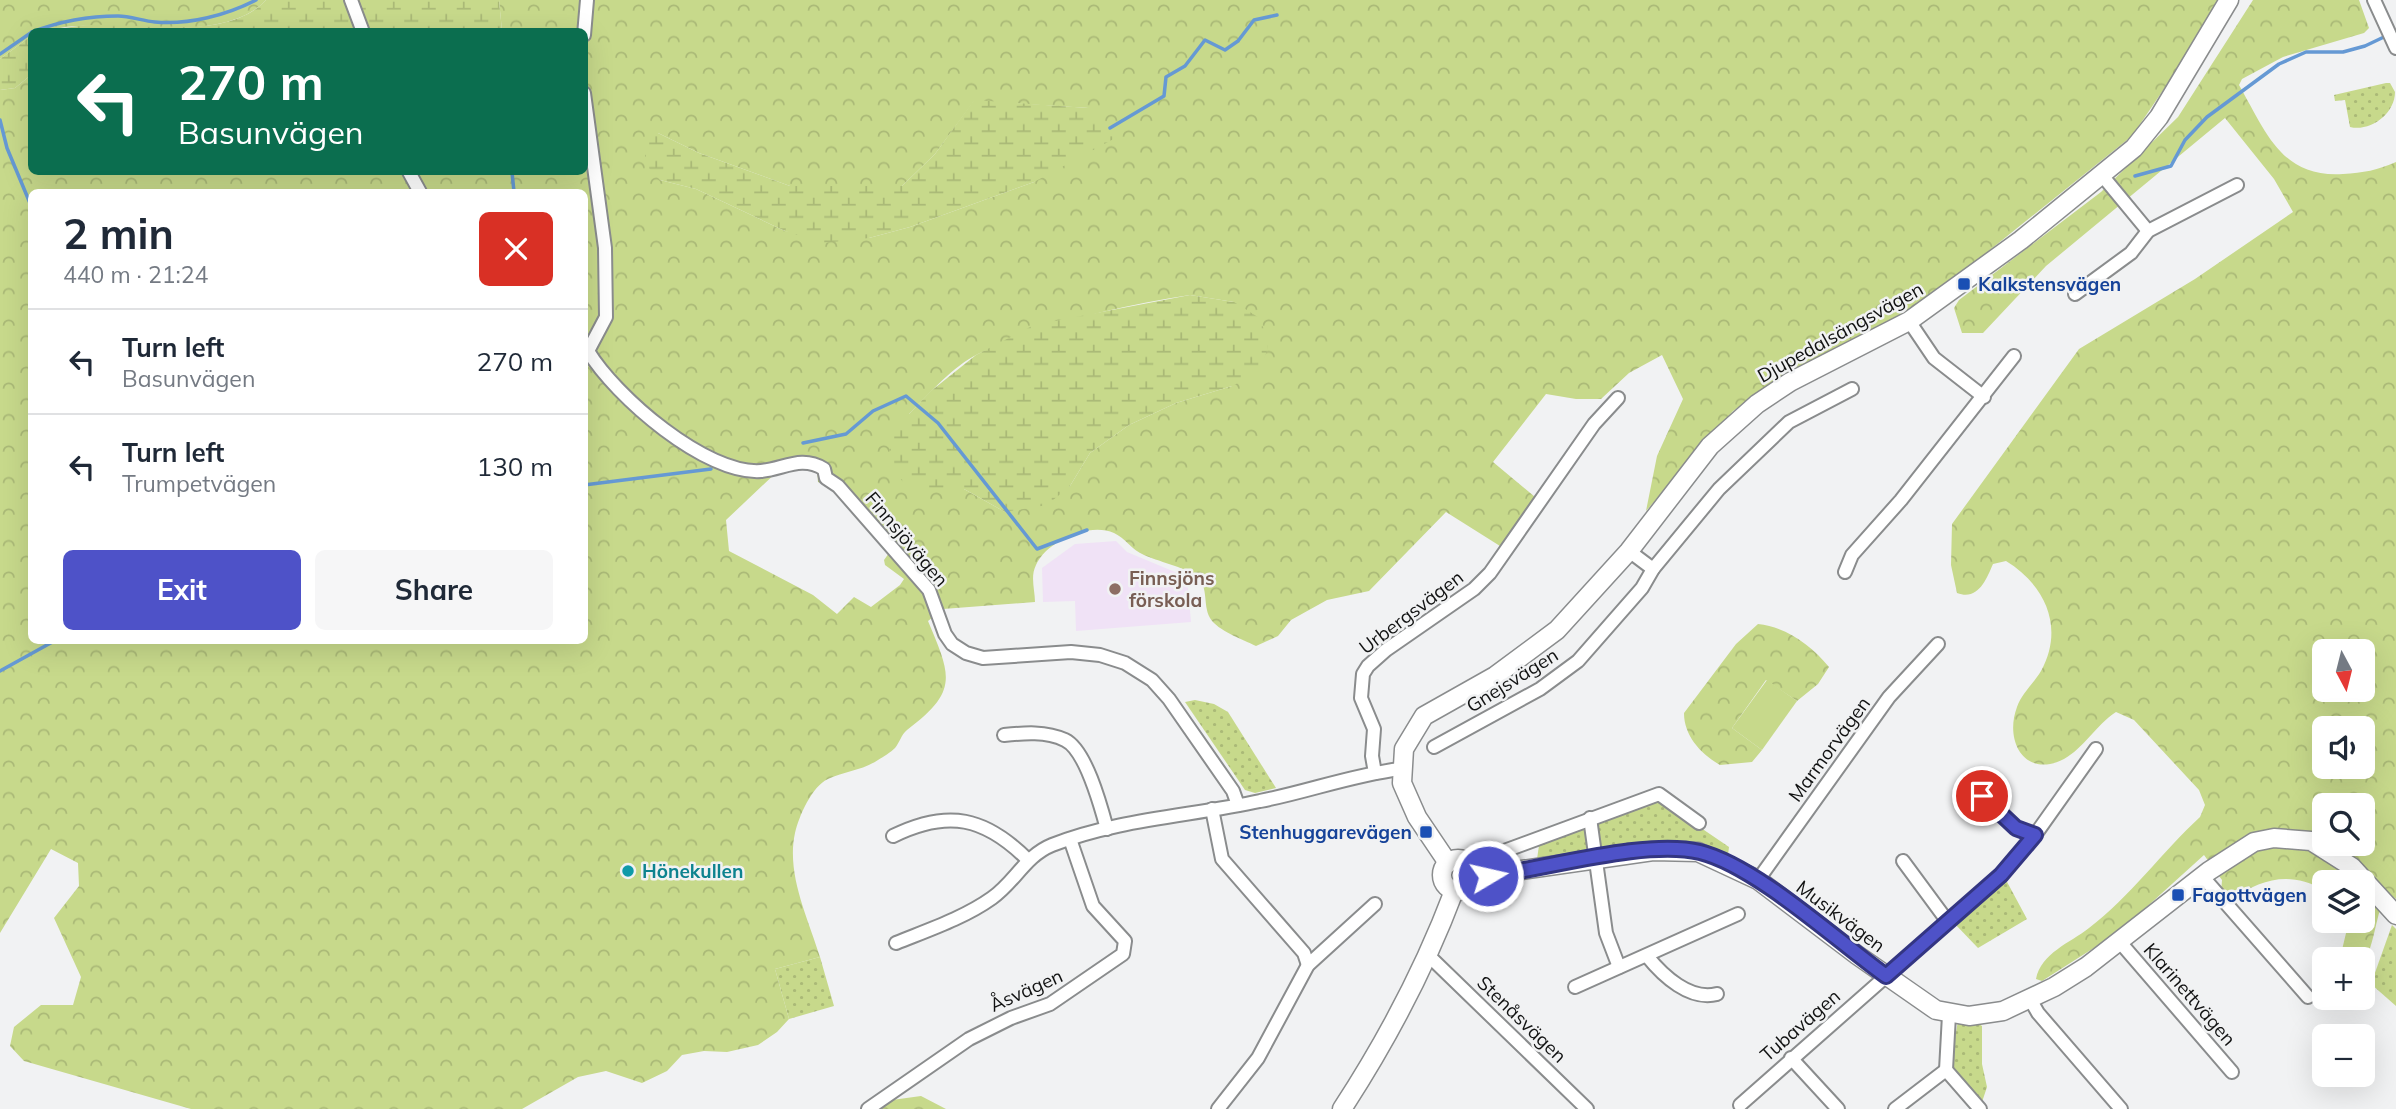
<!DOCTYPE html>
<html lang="en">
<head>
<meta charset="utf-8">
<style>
  body { margin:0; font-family:Mulish,sans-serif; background:#f6f6f7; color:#1f2937; height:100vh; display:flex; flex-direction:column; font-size:26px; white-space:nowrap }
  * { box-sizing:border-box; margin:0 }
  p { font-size:23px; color:#747a83 }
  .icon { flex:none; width:38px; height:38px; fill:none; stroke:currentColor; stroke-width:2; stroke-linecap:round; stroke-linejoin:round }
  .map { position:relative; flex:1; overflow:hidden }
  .side { position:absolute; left:28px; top:189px; width:560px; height:455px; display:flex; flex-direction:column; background:#fff; border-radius:10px; box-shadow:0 7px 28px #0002 }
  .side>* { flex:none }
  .hud { position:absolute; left:28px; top:28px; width:560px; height:147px; border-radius:10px; box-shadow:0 7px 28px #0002; background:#0b6e4f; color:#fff; overflow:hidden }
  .needle { width:46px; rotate:173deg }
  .buttons { position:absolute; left:2312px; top:639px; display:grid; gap:14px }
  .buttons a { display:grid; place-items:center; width:63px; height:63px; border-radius:10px; background:#fff; box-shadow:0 7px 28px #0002; font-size:35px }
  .pin { position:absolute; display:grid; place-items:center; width:60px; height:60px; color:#fff; margin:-30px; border:4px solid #fff; border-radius:50%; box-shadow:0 2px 7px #0007 }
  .me { position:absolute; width:77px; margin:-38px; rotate:81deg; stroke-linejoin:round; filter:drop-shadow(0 0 5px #0008) }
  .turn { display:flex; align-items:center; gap:24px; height:147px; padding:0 35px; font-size:32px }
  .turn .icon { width:91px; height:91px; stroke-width:2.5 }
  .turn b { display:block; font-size:49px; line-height:60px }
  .round { display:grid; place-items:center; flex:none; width:74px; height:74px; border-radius:10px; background:#f6f6f7 }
  .overview { display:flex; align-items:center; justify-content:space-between; height:119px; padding:0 35px }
  h1 { font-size:42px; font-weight:700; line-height:52px }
  .cta { display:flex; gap:14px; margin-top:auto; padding:14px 35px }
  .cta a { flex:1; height:80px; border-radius:10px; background:#4e52c8; color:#fff; font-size:28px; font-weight:700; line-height:80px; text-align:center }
  .cta a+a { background:#f6f6f7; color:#1f2937 }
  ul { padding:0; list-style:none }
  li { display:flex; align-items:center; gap:21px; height:105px; padding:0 35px; border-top:2px solid #e0e1e3 }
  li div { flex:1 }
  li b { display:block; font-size:26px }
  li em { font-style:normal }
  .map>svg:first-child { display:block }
</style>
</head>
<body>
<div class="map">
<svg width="2396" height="1109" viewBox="0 0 2396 1109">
  <defs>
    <pattern id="grass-dots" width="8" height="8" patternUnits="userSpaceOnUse" patternTransform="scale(1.75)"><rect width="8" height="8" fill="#c7d98b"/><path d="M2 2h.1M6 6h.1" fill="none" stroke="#aab977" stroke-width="1.8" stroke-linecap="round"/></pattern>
    <pattern id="forest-crowns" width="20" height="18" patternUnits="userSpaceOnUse" patternTransform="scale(1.75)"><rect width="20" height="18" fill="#c7d98b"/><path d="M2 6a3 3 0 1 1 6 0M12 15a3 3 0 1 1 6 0" fill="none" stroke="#aab977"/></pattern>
    <pattern id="wetland-marsh" width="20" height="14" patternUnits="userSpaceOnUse" patternTransform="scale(1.75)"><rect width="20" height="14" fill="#c7d98b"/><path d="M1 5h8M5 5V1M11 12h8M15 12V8" fill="none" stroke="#aab977"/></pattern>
  </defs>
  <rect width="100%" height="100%" fill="#f1f2f3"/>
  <path fill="#f0e2f6" d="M1116 541 1127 552 1187 577 1191 622 1076 631 1075 601 1043 602 1042 568 1075 544Z"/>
  <g fill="url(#grass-dots)">
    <path d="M2386 83H2390L2395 92C2395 114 2370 132 2350 127L2345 100 2335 101 2334 95Z"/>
    <path d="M1195 700 1214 704 1228 712 1276 788 1255 793 1245 790 1185 702Z"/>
    <path d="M1657 798 1729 847 1728 855C1683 836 1649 841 1601 849L1597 820Z"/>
    <path d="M1587 823 1590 849 1537 859 1540 839Z"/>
    <path d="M2006 880 2027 919 1978 948 1954 923Z"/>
    <path d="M2392 925 2396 929V1006L2371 984Z"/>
    <path d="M820 957 834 1006 789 1019 775 969Z"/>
    <path d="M1958 1021H1974L1982 1026V1064L1987 1087 1982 1102 1950 1065Z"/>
  </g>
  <g fill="url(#forest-crowns)" fill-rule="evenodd">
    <path d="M0 0H266C227 42 132 24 79 26 63 26 48 31 32 32L31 36 0 59Z"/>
    <path d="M499 0H2218L2189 52 2132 136 1935 294 1881 328 1791 370 1733 411 1646 511 1657 456 1683 399 1662 355 1629 373 1601 399H1576L1546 394 1493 462 1535 497 1500 546 1446 512 1369 591 1327 600 1291 620 1278 636 1256 646C1242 639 1218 631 1210 618 1202 604 1210 584 1194 574 1187 569 1155 560 1144 555 1132 550 1125 538 1114 533 1089 522 1047 541 1036 565 1030 577 1035 590 1035 602L943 609 928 621C951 676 959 691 907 730 901 735 900 742 895 748 891 752 883 757 878 760 861 771 845 771 828 779 812 786 799 816 795 833 786 874 808 918 820 957L775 969 789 1019 777 1032 758 1045 727 1052 704 1051 682 1055 667 1071 642 1083 606 1071 578 1077 522 1109H191L24 1061 10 1046 14 1027 41 1005H73L81 977 54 918 79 886 78 863 51 849 0 933V90L15 88 31 75 32 172H584V32L502 31ZM974 101 1089 108 1034 182 910 227 869 238 785 231 696 189 660 180 658 133 699 153 790 186H902L935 154ZM32 192H584V640H32ZM1190 295 1234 302 1232 386 1176 403 1129 425 1090 453 1070 486 1005 512 964 489 909 414C929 394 953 366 978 354 1044 323 1119 306 1190 295ZM799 466 817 469 818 482 834 489 889 553 884 560 885 565 904 579 900 585 871 607 854 597 837 614 813 595 729 551 726 520 780 469Z"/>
    <path d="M2253 0H2359L2369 28 2364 33 2283 57 2242 79 2239 85C2266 132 2281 178 2343 174 2363 173 2378 170 2396 162V899L2387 892C2375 915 2376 941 2363 965L2362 959H2344L2341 954 2347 929 2343 921 2362 920V882H2324V890C2291 871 2261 878 2232 900L2221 893 2222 880 2204 855 2119 932 2042 981 2036 979C2041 953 2070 943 2089 928 2130 897 2162 852 2200 817L2205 805 2199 790 2134 720 2116 712C2096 725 2084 748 2064 759 2025 779 2004 741 2017 707 2022 693 2034 683 2041 671 2065 627 2045 585 2006 561L1993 564C1986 580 1978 601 1957 593L1951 565 1952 524 2079 349 2195 279 2293 212 2274 179 2225 118 2046 266 1983 333H1962L1954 308 1959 300 2101 192 2178 117ZM2324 651H2362V690H2324ZM2324 728H2362V766H2324ZM2324 805H2362V844H2324Z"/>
    <path d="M1758 624C1786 627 1811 645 1829 667L1818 684 1797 701 1766 680 1732 728 1762 750 1752 762 1720 765C1701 754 1684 736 1684 713L1736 644Z"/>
    <path d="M921 1096 946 1109H880L892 1100Z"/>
  </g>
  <g fill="url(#wetland-marsh)">
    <path d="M266 0H499L502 31 43 32C64 28 85 24 107 25 154 25 230 39 266 0Z"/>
    <path d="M31 36V75L15 88 0 90V59Z"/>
    <path d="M974 100 1089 108 1119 136 1034 182 910 227 869 238 823 243 785 231 696 189 660 180 645 164V145L658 133 699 153 790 186H902L935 154Z"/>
    <path d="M1190 295 1234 302 1261 319 1268 347 1260 372 1232 386 1176 403 1129 425 1090 453 1070 486 1047 505 1005 512 964 489 926 490 903 482 889 464 890 439 909 414 931 391 976 355 1034 325Z"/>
  </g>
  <path fill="#c7d98b" d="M1767 680 1797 701 1762 750 1732 728Z"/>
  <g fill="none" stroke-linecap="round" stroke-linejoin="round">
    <g stroke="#6599d4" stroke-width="3.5">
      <path d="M32 32C58 22 90 16 118 16 130 16 143 21 155 22 189 25 227 15 256 0"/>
      <path d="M0 54 32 32"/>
      <path d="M0 120 7 148 32 208"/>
      <path d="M1110 128 1164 96 1166 77 1185 66 1205 40 1225 50 1238 41 1254 20 1277 15"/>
      <path d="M512 172 514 192"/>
      <path d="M2135 176 2171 166 2185 140 2207 117 2279 64 2306 52H2343L2365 46 2386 36"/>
      <path d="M803 443 846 434 873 411 906 396 938 423 1037 549 1087 530"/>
      <path d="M584 485 711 469"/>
      <path d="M0 671 56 640"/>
    </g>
    <defs>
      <g id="street">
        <path d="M351 0 363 32"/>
        <path d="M2374 0 2396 48"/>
        <path d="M584 35 587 0"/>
        <path d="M584 93 605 248 606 317 588 351C615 396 706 475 761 471 784 469 801 455 824 469L826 478 838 486 929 590 945 634 952 644 966 653 983 658 1071 652 1100 655 1125 663 1152 680 1169 699 1233 791 1238 805"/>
        <path d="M409 172 420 192"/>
        <path d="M2101 174 2148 231"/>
        <path d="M2075 294 2131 253 2148 231 2237 185"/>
        <path d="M1909 321 1934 358 1984 397"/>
        <path d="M1629 551 1653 569"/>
        <path d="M1845 572 1852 555 1901 500 2014 356"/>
        <path d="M1004 735C1024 733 1046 731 1065 740 1086 750 1101 807 1107 829"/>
        <path d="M1434 747 1540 689 1578 661 1642 588 1653 569 1719 489 1789 422 1852 389"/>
        <path d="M1375 773 1372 756 1374 729 1361 698 1363 674 1368 666 1386 650 1474 589 1490 573 1594 424 1618 398"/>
        <path d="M1982 796 2016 828 2035 835"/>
        <path d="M1212 809 1222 859 1304 953 1308 965"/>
        <path d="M1590 818 1606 933 1619 967"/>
        <path d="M893 836C948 809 985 817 1028 860"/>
        <path d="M1488 857 1659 794 1699 823"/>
        <path d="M1903 861 1948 922"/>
        <path d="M2202 876 2308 997"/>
        <path d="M1758 880 1889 697 1938 644"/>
        <path d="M2119 941 2232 1072"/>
        <path d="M896 943C928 930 964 918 992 898 1015 882 1025 856 1052 845 1118 819 1191 816 1260 801 1307 792 1352 775 1400 769"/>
        <path d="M1429 956 1587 1109"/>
        <path d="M1647 956C1663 976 1690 1001 1717 994"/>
        <path d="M1575 987 1738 914"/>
        <path d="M2030 999 2038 1013 2121 1109"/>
        <path d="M1791 1058 1838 1109"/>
        <path d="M1946 1070 1949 1015"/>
        <path d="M1946 1070 1980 1109"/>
        <path d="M1740 1105 2001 875 2035 835 2096 749"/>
        <path d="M868 1109 969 1039 1011 1018 1050 1004 1123 954 1125 941 1093 906 1070 839"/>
        <path d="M1218 1109 1258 1058 1308 965 1375 904"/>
        <path d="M1895 1109 1946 1070"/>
      </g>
      <g id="secondary">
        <circle cx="1458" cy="875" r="16"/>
        <path d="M1448 863 1417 817 1402 783 1404 749 1424 716 1495 676 1557 630 1629 551 1710 446 1757 404 1790 382 1909 321 2021 240 2134 148 2159 117 2229 0"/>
        <path d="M1474 877 1653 851 1698 852 1758 880 1857 955 1936 1010 1969 1016 2003 1011 2054 987 2086 967 2209 871 2254 842 2274 838 2311 841 2352 867 2396 915"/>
        <path d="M1342 1109C1387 1040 1425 968 1454 891"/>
      </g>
    </defs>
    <use href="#street" stroke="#8a8c8d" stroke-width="16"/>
    <use href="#secondary" stroke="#8a8c8d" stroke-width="21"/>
    <use href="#street" stroke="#fff" stroke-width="12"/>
    <use href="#secondary" stroke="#fff" stroke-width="18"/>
  </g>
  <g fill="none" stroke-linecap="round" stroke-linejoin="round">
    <defs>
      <path id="route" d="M1488 876C1546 869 1645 839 1700 852 1756 866 1836 940 1886 976L2001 875 2035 835 2016 828 1982 796"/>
    </defs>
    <use href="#route" stroke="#333582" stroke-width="18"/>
    <use href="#route" stroke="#4e52c8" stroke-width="12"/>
  </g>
  <g fill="#1a4fb4" stroke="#f1f2f3" stroke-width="2.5">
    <rect x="1957" y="277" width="14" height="14" rx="3.5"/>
    <rect x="1419" y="825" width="14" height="14" rx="3.5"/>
    <rect x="2171" y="888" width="14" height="14" rx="3.5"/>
  </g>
  <circle fill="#8d6e63" stroke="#f1f2f3" stroke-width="2.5" cx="1115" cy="589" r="7"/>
  <circle fill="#0f9aa8" stroke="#f1f2f3" stroke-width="2.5" cx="628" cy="871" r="7"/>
  <g text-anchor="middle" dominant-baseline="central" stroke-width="5" stroke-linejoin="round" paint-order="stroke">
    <g font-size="19" font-weight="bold" fill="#164399" stroke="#f1f2f3" text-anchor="start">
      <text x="1978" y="284">Kalkstensvägen</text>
      <text x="1412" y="832" text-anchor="end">Stenhuggarevägen</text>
      <text x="2192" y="895">Fagottvägen</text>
    </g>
    <g font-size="19" fill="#111212" stroke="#f1f2f3">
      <text transform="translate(1840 332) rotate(-29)">Djupedalsängsvägen</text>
      <text transform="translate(907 539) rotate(50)">Finnsjövägen</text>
      <text transform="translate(1411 612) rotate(-37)">Urbergsvägen</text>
      <text transform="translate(1512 680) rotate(-32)">Gnejsvägen</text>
      <text transform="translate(1829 749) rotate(-54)">Marmorvägen</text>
      <text transform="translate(1841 916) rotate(37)">Musikvägen</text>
      <text transform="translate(1026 990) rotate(-24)">Åsvägen</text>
      <text transform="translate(2190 994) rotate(49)">Klarinettvägen</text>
      <text transform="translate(1522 1019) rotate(44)">Stenåsvägen</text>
      <text transform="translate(1800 1025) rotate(-41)">Tubavägen</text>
    </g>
    <g font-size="19" font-weight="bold" fill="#785e54" stroke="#f1f2f3" text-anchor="start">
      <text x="1129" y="578">Finnsjöns<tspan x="1129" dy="22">förskola</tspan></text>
    </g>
    <g font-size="19" font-weight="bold" fill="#0d838f" stroke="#f1f2f3" text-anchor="start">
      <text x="642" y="871">Hönekullen</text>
    </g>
  </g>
</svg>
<div class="buttons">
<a><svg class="needle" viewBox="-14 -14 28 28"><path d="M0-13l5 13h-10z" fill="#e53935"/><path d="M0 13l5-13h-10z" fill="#747a83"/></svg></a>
<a><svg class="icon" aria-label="sound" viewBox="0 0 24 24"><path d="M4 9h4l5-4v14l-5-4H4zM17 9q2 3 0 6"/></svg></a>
<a><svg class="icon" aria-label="search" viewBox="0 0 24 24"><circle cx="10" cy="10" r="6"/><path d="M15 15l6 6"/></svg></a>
<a><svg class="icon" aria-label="layers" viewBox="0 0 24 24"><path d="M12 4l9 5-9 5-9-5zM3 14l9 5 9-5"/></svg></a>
<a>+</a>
<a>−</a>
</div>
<div class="pin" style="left:1982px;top:796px;background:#d93025"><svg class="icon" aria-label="arrive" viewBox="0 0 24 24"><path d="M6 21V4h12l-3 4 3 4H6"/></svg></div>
<svg class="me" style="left:1488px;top:876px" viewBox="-20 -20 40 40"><circle r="17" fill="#4e52c8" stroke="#fff" stroke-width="3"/><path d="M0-11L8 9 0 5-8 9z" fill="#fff"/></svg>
<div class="hud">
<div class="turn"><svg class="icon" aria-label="left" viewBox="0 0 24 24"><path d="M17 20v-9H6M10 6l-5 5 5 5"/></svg><div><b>270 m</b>Basunvägen</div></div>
</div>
<section class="side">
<div class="overview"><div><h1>2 min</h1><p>440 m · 21:24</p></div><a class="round" style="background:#d93025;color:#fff"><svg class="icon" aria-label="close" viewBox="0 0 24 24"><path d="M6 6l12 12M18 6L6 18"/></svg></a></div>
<ul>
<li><svg class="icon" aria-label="left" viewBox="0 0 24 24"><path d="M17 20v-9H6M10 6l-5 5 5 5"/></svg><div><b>Turn left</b><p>Basunvägen</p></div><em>270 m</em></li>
<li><svg class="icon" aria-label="left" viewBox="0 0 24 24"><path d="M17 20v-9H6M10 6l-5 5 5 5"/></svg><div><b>Turn left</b><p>Trumpetvägen</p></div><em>130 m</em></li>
</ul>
<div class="cta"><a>Exit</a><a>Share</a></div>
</section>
</div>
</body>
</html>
